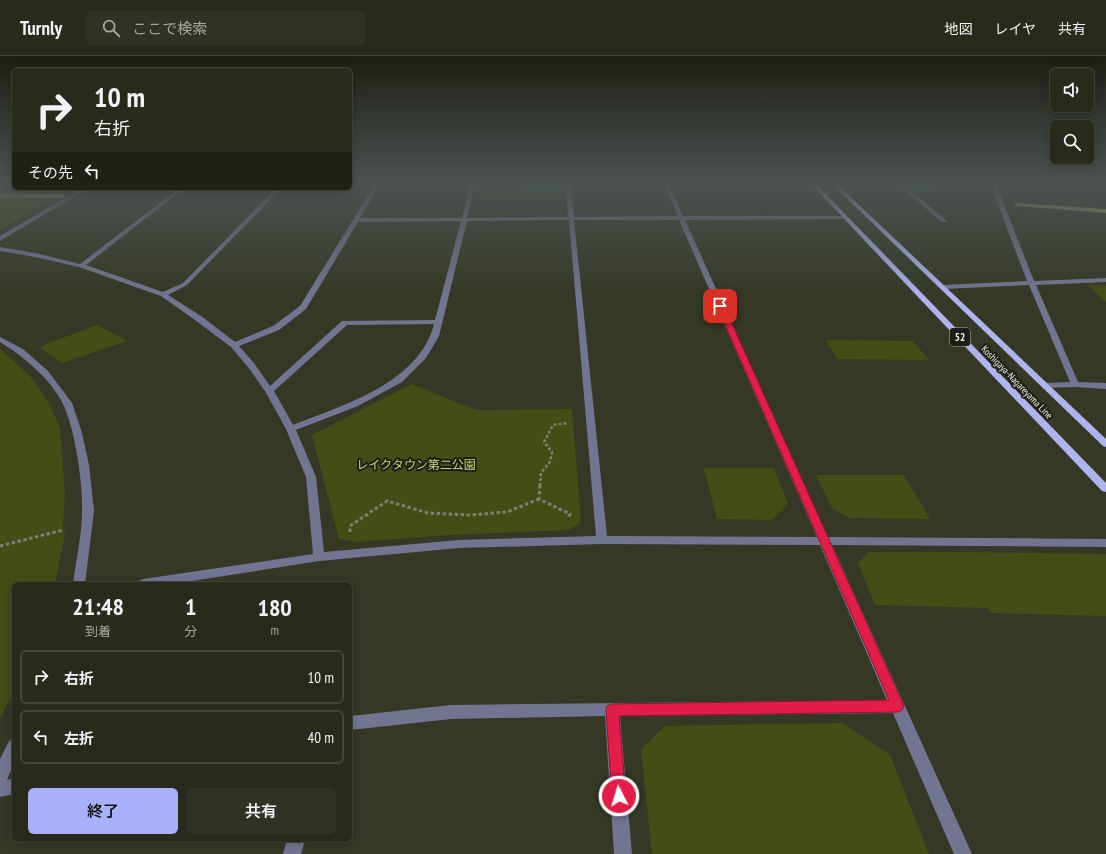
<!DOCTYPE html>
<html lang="ja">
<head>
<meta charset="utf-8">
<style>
  body { margin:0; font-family:"PT Sans Narrow","Noto Sans JP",sans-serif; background:#303225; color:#f1f3f6; height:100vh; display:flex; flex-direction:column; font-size:15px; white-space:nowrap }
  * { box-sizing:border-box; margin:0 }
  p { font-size:13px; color:#a5a7a3 }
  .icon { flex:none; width:22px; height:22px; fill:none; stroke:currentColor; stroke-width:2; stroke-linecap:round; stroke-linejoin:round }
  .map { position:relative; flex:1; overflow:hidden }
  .details { position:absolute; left:12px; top:526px; width:340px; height:260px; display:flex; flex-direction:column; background:#282a1c; border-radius:6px; box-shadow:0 2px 10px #0003,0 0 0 1px #44463b }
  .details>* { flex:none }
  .banner { position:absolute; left:12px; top:12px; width:340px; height:122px; border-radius:6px; box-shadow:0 2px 10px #0003,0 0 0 1px #44463b; background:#282a1c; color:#f1f3f6; overflow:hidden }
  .buttons { position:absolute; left:1050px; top:12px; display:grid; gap:8px }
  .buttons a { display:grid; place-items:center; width:44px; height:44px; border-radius:6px; background:#282a1c; box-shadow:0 2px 10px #0003,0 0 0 1px #44463b; font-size:20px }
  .pin { position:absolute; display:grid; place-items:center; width:34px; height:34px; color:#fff; margin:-17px; border-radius:8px; box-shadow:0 2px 6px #0006 }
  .me { position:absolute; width:44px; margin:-22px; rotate:355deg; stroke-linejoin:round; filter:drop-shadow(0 0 3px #0008) }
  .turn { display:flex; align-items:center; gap:14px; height:84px; padding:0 16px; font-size:18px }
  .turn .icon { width:52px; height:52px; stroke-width:2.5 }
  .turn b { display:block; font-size:28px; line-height:34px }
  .then { display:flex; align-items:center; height:38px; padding:0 16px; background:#0003; gap:8px; font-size:15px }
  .eta { display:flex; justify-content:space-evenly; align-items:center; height:68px; text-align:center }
  .eta b { font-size:24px; font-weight:600; line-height:28px }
  .button { display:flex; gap:8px; margin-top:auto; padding:8px 16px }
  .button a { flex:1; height:46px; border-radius:6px; background:#a9b0fc; color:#111; font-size:16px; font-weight:600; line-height:46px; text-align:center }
  .button a+a { background:#303225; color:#f1f3f6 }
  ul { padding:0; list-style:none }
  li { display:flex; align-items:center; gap:12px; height:54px; margin:0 8px 6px; padding:0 8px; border:2px solid #44463b; border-radius:6px }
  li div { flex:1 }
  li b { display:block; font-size:15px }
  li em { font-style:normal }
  header { display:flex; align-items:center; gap:24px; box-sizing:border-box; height:56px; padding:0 20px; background:#282a1c; border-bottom:1px solid #44463b }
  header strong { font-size:19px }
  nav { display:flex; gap:22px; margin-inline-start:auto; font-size:14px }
  .search { width:280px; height:36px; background:#303225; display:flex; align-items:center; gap:10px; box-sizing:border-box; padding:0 14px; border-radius:6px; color:#a5a7a3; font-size:15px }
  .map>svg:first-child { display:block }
</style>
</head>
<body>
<header>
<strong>Turnly</strong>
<div class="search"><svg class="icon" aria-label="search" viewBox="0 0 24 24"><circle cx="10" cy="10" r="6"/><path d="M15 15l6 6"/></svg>ここで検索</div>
<nav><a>地図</a><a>レイヤ</a><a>共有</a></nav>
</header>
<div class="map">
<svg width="1106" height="798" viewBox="0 0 1106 798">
  <rect width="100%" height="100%" fill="#353825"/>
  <g fill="#464c15">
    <path d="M523 128H561V143H479L481 135H522Z"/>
    <path d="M905 128H938L946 135H912Z"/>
    <path d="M68 134 0 174V135Z"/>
    <path d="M1088 229 1106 230V246Z"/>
    <path d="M97 269 127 285 62 307 39 291Z"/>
    <path d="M826 284 913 285 929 304 837 303Z"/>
    <path d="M0 293 30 320 48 345 60 372 65 438 63 470 65 478 55 528H14V634L0 663Z"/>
    <path d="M412 328 476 354 572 353 581 466 569 474 448 479 356 486 339 483 312 379Z"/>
    <path d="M704 412H774L788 448 772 464 717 463Z"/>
    <path d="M816 419H904L930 463 849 462 832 452Z"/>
    <path d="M868 496H955L1106 498V560L991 557 988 552 875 549 858 507Z"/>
    <path d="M842 667 890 699 929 798H652L641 693 665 670Z"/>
  </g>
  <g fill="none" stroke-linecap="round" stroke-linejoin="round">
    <g fill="#a1a872" fill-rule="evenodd">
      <path d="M0 138H63L66 140 63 142H0Z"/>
      <path d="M1017 147 1106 153V157L1015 150V148Z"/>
    </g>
    <path stroke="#7d8070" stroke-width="1.5" stroke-dasharray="1.5 1" stroke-linecap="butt" d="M0 137H36"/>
    <path stroke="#7d8070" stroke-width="2.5" stroke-dasharray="3 2" stroke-linecap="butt" d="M540 430 541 417 550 406 552 396 544 386 553 369 568 367"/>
    <g stroke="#7d8070" stroke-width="3" stroke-dasharray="3.5 2.5" stroke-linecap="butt">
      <path d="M540 429 539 443 570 458 568 463"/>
      <path d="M350 476V470L387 445 428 457 469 459 507 456 539 443"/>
      <path d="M0 490 63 474"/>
    </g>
    <g fill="#727592" fill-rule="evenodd">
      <path d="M375 128H380L360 162H462L470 128H475L467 162 568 161 566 128H571L574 161 678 160 664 128H669L683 160H847L848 161 845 163 685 164 828 481 1106 483V491L832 489 972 798H954L893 657 620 660 632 798H614L605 660 451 663 350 674V660L451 649 887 644 820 489 602 488 459 492 319 505 173 528H137L139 525 143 523 313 498 306 421 286 373 265 335 248 311 231 291 195 264 161 240 79 211 35 201 0 195V191L35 197 80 208 179 132H185L86 209 163 236 183 227 276 132H282L187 229 168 239 201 260 235 286 273 270 300 250ZM569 164 596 480 459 484 324 496 316 421 296 374 358 350 402 326 426 302 439 280 467 165ZM574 164H679L817 481 607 480ZM461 165 435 264 342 265 270 330 254 307 239 290 279 274 306 253 358 166ZM434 268C419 327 344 349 293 369L274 335 347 269Z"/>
      <path d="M897 128H903L946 164V166H942Z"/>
      <path d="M992 128H998V133L1034 225 1106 222V226L1036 229 1078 326 1106 327V333L1075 331 1043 332 1042 330 1046 327 1070 326 1029 229 943 233 940 231 943 229 1027 225 992 133Z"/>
      <path d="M82 132H89L0 185V180Z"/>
      <path d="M0 281 23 293 48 315 72 347 82 377 89 409 94 455 85 528H73C76 504 82 479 82 455 83 427 75 373 63 348 51 323 23 300 0 286Z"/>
      <path d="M14 683V707L7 724 14 722V738L0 741V703L9 685Z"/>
      <path d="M287 784H305L301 798H283Z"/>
    </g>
    <g fill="#adb4ee" fill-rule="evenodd">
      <path d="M811 128H816L1106 427V436L1102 435Z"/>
      <path d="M832 128H837L1106 383V391L1103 390Z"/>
    </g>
  </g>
  <linearGradient id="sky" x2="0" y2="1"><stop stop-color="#1d1f14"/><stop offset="0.53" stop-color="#4b5351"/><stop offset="1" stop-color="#4b5351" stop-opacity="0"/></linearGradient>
  <rect width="1106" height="240" fill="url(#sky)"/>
  <path fill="#e11d48" stroke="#92132f" d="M720 248 724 250 904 650 902 654 898 656 619 660 626 740 624 746 619 748 614 746 612 740 606 654 607 650 612 648 889 644 717 250Z"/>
  <g text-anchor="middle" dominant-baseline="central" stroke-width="4" stroke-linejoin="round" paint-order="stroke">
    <g font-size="10" fill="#eff1e5" stroke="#1d1e16">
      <text transform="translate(1017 326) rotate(46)">Koshigaya-Nagareyama Line</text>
    </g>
    <rect fill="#1d1e16" stroke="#b0b2a7" stroke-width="1" x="950" y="272" width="20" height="18" rx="3"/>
    <g font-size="11" font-weight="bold" fill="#eff1e5">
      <text x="960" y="281">52</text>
    </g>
    <g font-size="12" fill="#cdda74" stroke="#1d1e16">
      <text x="416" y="408">レイクタウン第二公園</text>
    </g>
  </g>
</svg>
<div class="buttons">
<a><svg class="icon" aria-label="sound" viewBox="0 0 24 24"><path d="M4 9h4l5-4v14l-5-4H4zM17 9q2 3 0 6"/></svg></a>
<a><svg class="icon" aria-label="search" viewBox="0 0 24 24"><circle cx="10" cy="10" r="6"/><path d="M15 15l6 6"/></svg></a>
</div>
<div class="pin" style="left:720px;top:250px;background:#d93025"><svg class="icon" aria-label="arrive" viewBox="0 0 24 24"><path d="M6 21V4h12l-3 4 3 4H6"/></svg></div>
<svg class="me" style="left:619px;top:740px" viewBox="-20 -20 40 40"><circle r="17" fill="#e11d48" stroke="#fff" stroke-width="3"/><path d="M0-11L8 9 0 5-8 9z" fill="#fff"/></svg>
<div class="banner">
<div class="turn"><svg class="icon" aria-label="right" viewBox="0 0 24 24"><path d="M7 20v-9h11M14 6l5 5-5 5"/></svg><div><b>10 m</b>右折</div></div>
<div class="then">その先<svg class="icon" aria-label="left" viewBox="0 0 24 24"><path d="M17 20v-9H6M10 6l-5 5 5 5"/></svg></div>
</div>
<section class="details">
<div class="eta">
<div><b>21:48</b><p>到着</p></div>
<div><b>1</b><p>分</p></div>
<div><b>180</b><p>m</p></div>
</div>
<ul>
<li><svg class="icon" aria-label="right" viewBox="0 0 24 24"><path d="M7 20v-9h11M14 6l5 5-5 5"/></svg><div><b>右折</b></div><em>10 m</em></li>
<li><svg class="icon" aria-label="left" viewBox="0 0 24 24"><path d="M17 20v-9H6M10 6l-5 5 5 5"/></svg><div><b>左折</b></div><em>40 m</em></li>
</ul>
<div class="button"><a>終了</a><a>共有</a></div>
</section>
</div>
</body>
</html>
